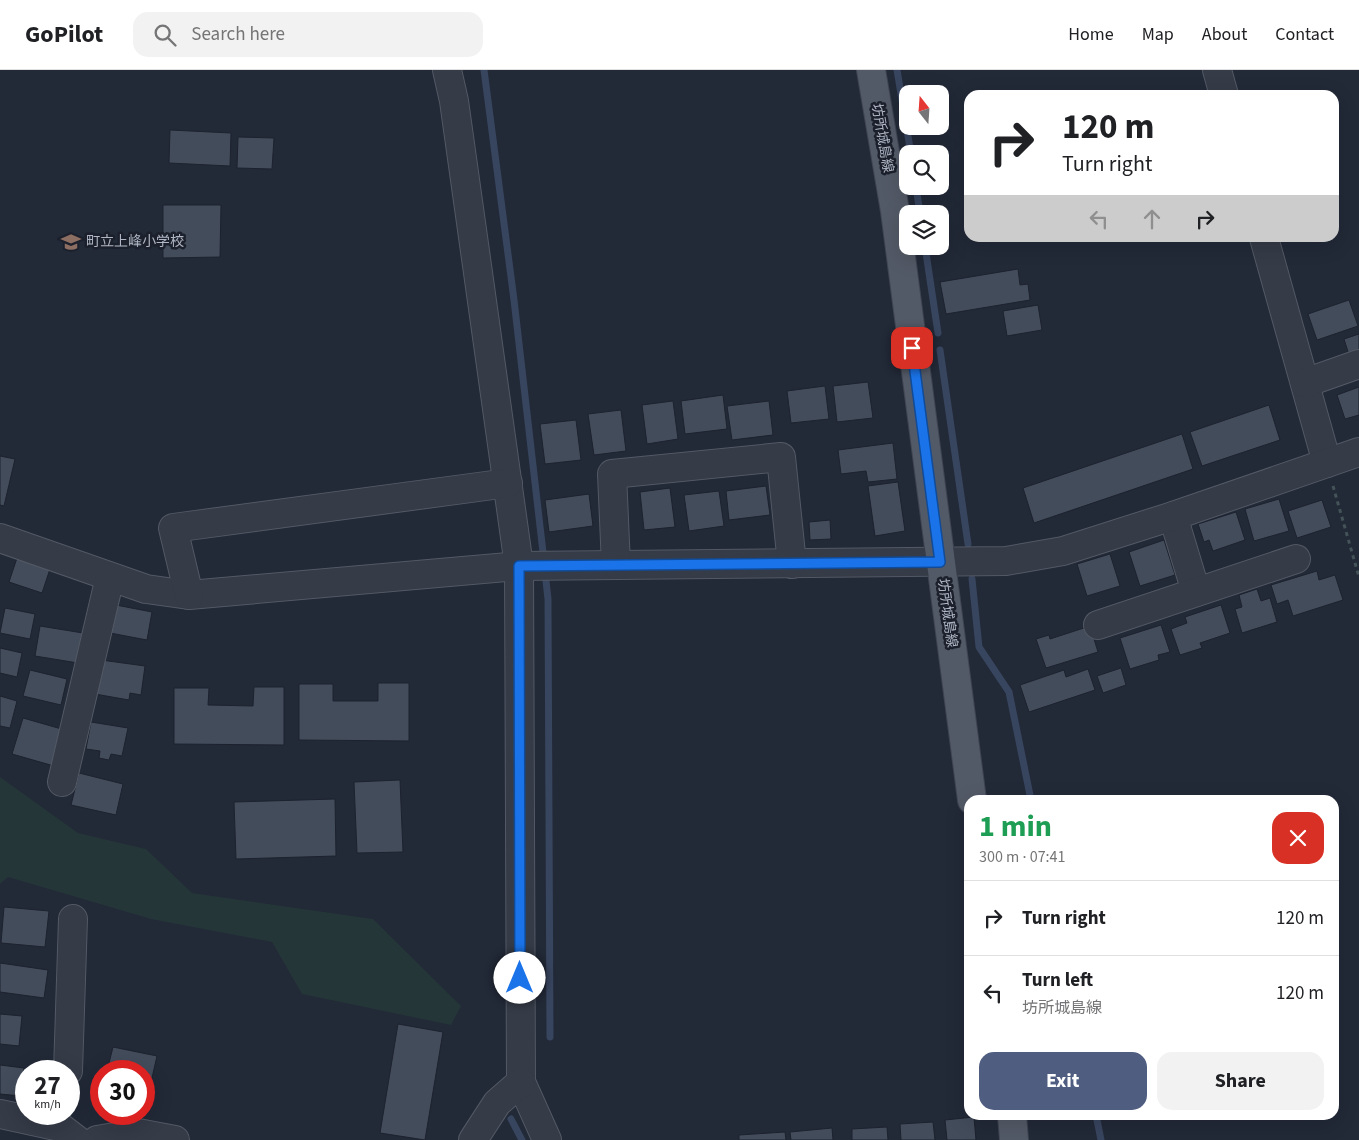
<!DOCTYPE html>
<html lang="en">
<head>
<meta charset="utf-8">
<style>
  body { margin:0; font-family:"Source Sans 3","Noto Sans JP",sans-serif; background:#f2f2f2; color:#202124; height:100vh; display:flex; flex-direction:column; font-size:19px; white-space:nowrap }
  * { box-sizing:border-box; margin:0 }
  p { font-size:16px; color:#757577 }
  .icon { flex:none; width:28px; height:28px; fill:none; stroke:currentColor; stroke-width:2; stroke-linecap:round; stroke-linejoin:round }
  .map { position:relative; flex:1; overflow:hidden }
  .panel { position:absolute; left:964px; top:725px; width:375px; height:325px; display:flex; flex-direction:column; background:#fff; border-radius:15px; box-shadow:0 5px 20px #0002 }
  .panel>* { flex:none }
  .guide { position:absolute; left:964px; top:20px; width:375px; height:152px; border-radius:15px; box-shadow:0 5px 20px #0002; background:#fff; color:#202124; overflow:hidden }
  .needle { width:32px; rotate:343deg }
  .fabs { position:absolute; left:899px; top:15px; display:grid; gap:10px }
  .fabs a { display:grid; place-items:center; width:50px; height:50px; border-radius:10px; background:#fff; box-shadow:0 5px 20px #0002; font-size:25px }
  .speed { position:absolute; left:15px; top:990px; display:flex; gap:10px; font-size:25px; font-weight:700; text-align:center }
  .speed>* { display:grid; place-content:center; width:65px; height:65px; border-radius:50%; background:#fff; box-shadow:0 5px 20px #0002; line-height:1 }
  .speed small { font-size:12px; font-weight:400 }
  .speed .limit { border:8px solid #d22; background:#fff; color:#111 }
  .pin { position:absolute; display:grid; place-items:center; width:42px; height:42px; color:#fff; margin:-21px; border-radius:10px; box-shadow:0 2px 8px #0006 }
  .me { position:absolute; width:55px; margin:-28px; rotate:0deg; stroke-linejoin:round; filter:drop-shadow(0 0 4px #0008) }
  .turn { display:flex; align-items:center; gap:18px; height:105px; padding:0 15px; font-size:22px }
  .turn .icon { width:65px; height:65px; stroke-width:2.5 }
  .turn b { display:block; font-size:35px; line-height:42px }
  .lanes { display:flex; align-items:center; height:48px; padding:0 15px; background:#0003; justify-content:center; gap:25px; direction:ltr }
  .lanes .off { opacity:.35 }
  .round { display:grid; place-items:center; flex:none; width:52px; height:52px; border-radius:15px; background:#f2f2f2 }
  .head { display:flex; align-items:center; justify-content:space-between; height:85px; padding:0 15px }
  h1 { font-size:30px; font-weight:700; line-height:38px; color:#1e9e55 }
  .action { display:flex; gap:10px; margin-top:auto; padding:10px 15px }
  .action a { flex:1; height:58px; border-radius:15px; background:#4f5d80; color:#fff; font-size:20px; font-weight:700; line-height:58px; text-align:center }
  .action a+a { background:#f2f2f2; color:#202124 }
  ul { padding:0; list-style:none }
  li { display:flex; align-items:center; gap:15px; height:75px; padding:0 15px; border-top:1px solid #e0e0e0 }
  li div { flex:1 }
  li b { display:block; font-size:19px }
  li em { font-style:normal }
  header { display:flex; align-items:center; gap:30px; box-sizing:border-box; height:70px; padding:0 25px; background:#fff; border-bottom:1px solid #e0e0e0 }
  header strong { font-size:24px }
  nav { display:flex; gap:28px; margin-inline-start:auto; font-size:18px }
  .search { width:350px; height:45px; background:#f2f2f2; display:flex; align-items:center; gap:12px; box-sizing:border-box; padding:0 18px; border-radius:15px; color:#757577; font-size:19px }
  .map>svg:first-child { display:block }
</style>
</head>
<body>
<header>
<strong>GoPilot</strong>
<div class="search"><svg class="icon" aria-label="search" viewBox="0 0 24 24"><circle cx="10" cy="10" r="6"/><path d="M15 15l6 6"/></svg>Search here</div>
<nav><a>Home</a><a>Map</a><a>About</a><a>Contact</a></nav>
</header>
<div class="map">
<svg width="1359" height="1070" viewBox="0 0 1359 1070">
  <rect width="100%" height="100%" fill="#222937"/>
  <path fill="#253639" d="M0 707 78 763 146 779 192 823 373 849 461 936 451 955 302 924 272 872 151 849 8 807 0 814Z"/>
  <g fill="none" stroke-linecap="round" stroke-linejoin="round">
    <g stroke="#38455f" stroke-width="7">
      <path d="M484 0 514 230 544 491"/>
      <path d="M897 0 911 84"/>
      <path d="M916 116 920 144"/>
      <path d="M926 183 938 263"/>
      <path d="M940 280 968 474"/>
      <path d="M545 502 548 529 550 967"/>
      <path d="M972 509 979 577 1009 622 1031 730"/>
      <path d="M1096 1045 1101 1070"/>
      <path d="M511 1049 522 1070"/>
    </g>
  </g>
  <g fill="#434c5b" stroke="#1d222e">
    <path d="M170 60 231 63 230 96 169 93Z"/>
    <path d="M238 67 274 68 272 99 237 98Z"/>
    <path d="M163 135H221L220 187 163 188Z"/>
    <path d="M1018 199 1020 215 1028 214 1030 230 946 244 940 212Z"/>
    <path d="M1349 230 1358 256 1317 270 1308 244Z"/>
    <path d="M1038 235 1042 260 1007 266 1003 241Z"/>
    <path d="M1359 264V282L1349 285 1344 269Z"/>
    <path d="M868 312 873 348 837 352 833 316Z"/>
    <path d="M825 316 829 349 791 353 787 321Z"/>
    <path d="M1359 317V345L1345 349 1337 325Z"/>
    <path d="M723 325 727 359 685 364 681 331Z"/>
    <path d="M673 331 678 369 647 374 642 335Z"/>
    <path d="M769 331 773 365 732 370 727 336Z"/>
    <path d="M1269 335 1280 370 1202 396 1190 362Z"/>
    <path d="M621 340 626 381 594 385 588 344Z"/>
    <path d="M576 350 581 390 545 394 540 354Z"/>
    <path d="M1182 364 1193 399 1034 453 1023 418Z"/>
    <path d="M893 373 897 409 868 412 866 401 841 404 838 380Z"/>
    <path d="M0 386 15 389 4 436 0 435Z"/>
    <path d="M898 412 905 461 875 466 868 416Z"/>
    <path d="M766 416 770 445 729 450 726 421Z"/>
    <path d="M670 418 675 457 644 460 640 422Z"/>
    <path d="M719 421 724 456 689 461 684 425Z"/>
    <path d="M589 424 593 456 549 462 545 430Z"/>
    <path d="M1279 429 1289 461 1254 471 1245 439Z"/>
    <path d="M1322 430 1331 457 1297 468 1288 441Z"/>
    <path d="M1236 442 1245 470 1213 481 1209 470 1204 472 1198 454Z"/>
    <path d="M830 450 831 469 810 470 809 452Z"/>
    <path d="M1164 470 1175 505 1140 516 1129 482Z"/>
    <path d="M1110 484 1120 516 1087 526 1077 494Z"/>
    <path d="M17 488 50 499 42 523 9 512Z"/>
    <path d="M1317 501 1319 510 1335 505 1343 530 1293 546 1288 530 1277 534 1271 515Z"/>
    <path d="M1257 519 1261 531 1270 528 1277 552 1242 563 1235 539 1242 537 1239 525Z"/>
    <path d="M116 535 152 542 147 570 110 563Z"/>
    <path d="M1221 535 1230 563 1200 573 1202 578 1180 585 1171 559 1187 553 1185 547Z"/>
    <path d="M5 538 35 544 30 569 0 563Z"/>
    <path d="M1161 555 1170 582 1158 585 1159 590 1130 599 1120 568Z"/>
    <path d="M40 556 83 563 78 593 35 586Z"/>
    <path d="M1090 556 1098 582 1046 598 1036 569 1049 565 1050 569Z"/>
    <path d="M0 578 22 583 17 607 0 603Z"/>
    <path d="M101 590 145 596 141 625 130 623 129 630 95 624Z"/>
    <path d="M1121 598 1126 615 1103 623 1097 606Z"/>
    <path d="M1088 599 1095 620 1029 642 1020 615 1064 600 1066 607Z"/>
    <path d="M30 600 67 609 61 635 23 626Z"/>
    <path d="M378 613H409V671L299 670V614H333V631H378Z"/>
    <path d="M254 617H284V675L174 674V618H209L208 635 253 636Z"/>
    <path d="M0 626 17 631 10 658 0 656Z"/>
    <path d="M23 648 65 660 54 696 12 684Z"/>
    <path d="M91 652 128 658 122 686 111 684 109 690 99 688 100 681 86 679Z"/>
    <path d="M79 703 123 714 116 745 71 735Z"/>
    <path d="M400 710 403 782 357 783 354 712Z"/>
    <path d="M335 729 336 786 236 789 234 732Z"/>
    <path d="M4 837 49 841 45 877 1 873Z"/>
    <path d="M0 893 48 900 44 928 0 922Z"/>
    <path d="M0 944 22 946 19 976 0 974Z"/>
    <path d="M398 954 443 962 425 1070 380 1063Z"/>
    <path d="M113 977 157 986 146 1034H144V1001H107Z"/>
    <path d="M0 995 24 998 21 1026 0 1024Z"/>
    <path d="M974 1047 976 1070H947L945 1050Z"/>
    <path d="M933 1052 935 1070H901L900 1054Z"/>
    <path d="M887 1057 888 1070H852V1059Z"/>
    <path d="M832 1058 833 1070H791L790 1062Z"/>
    <path d="M785 1062 786 1070H739V1065Z"/>
  </g>
  <g fill="none" stroke-linecap="round" stroke-linejoin="round">
    <defs>
      <g id="minor">
        <path d="M447 0 454 31 519 496 521 1012 547 1070"/>
        <path d="M1217 0 1224 25"/>
        <path d="M1264 168 1327 393"/>
        <path d="M1305 313 1359 294"/>
        <path d="M1173 446 1196 522"/>
        <path d="M0 468 146 519 189 525 519 496 1006 491 1063 481 1173 446 1359 382"/>
        <path d="M616 495 612 404 781 387 792 494"/>
        <path d="M189 525 173 458 508 413"/>
        <path d="M1098 555 1296 489"/>
        <path d="M62 712 110 507"/>
        <path d="M68 1001 73 849"/>
        <path d="M0 1044 60 1057 77 1070"/>
        <path d="M97 1070 138 1063 175 1070"/>
        <path d="M473 1070 497 1033 521 1012"/>
      </g>
      <g id="major">
        <path d="M871 0 895 141 972 730"/>
        <path d="M1012 1045 1014 1070"/>
      </g>
    </defs>
    <use href="#minor" stroke="#535965" stroke-width="30"/>
    <use href="#major" stroke="#3f4451" stroke-width="30"/>
    <path stroke="#435357" stroke-width="3" stroke-dasharray="4 4" stroke-linecap="butt" d="M1333 416 1359 507"/>
    <use href="#minor" stroke="#353b47" stroke-width="28"/>
    <use href="#major" stroke="#535a67" stroke-width="28"/>
  </g>
  <g fill="none" stroke-linecap="round" stroke-linejoin="round">
    <defs>
      <path id="route" d="M520 908 519 496 940 492 912 278"/>
    </defs>
    <use href="#route" stroke="#114b97" stroke-width="12"/>
    <use href="#route" stroke="#1a73e8" stroke-width="9"/>
  </g>
  <defs>
    <symbol id="school-bare" viewBox="-9 -9 18 18"><path d="M0-5L7-2L0 1L-7-2ZM-4 1L0 2.5L4 1V4Q0 6-4 4Z" fill="#8d6e63" stroke="#1b202c" stroke-width="2.5" paint-order="stroke"/></symbol>
  </defs>
  <g fill-rule="evenodd">
    <use href="#school-bare" x="57" y="158" width="28" height="28"/>
  </g>
  <g text-anchor="middle" dominant-baseline="central" stroke-width="5" stroke-linejoin="round" paint-order="stroke">
    <g font-size="14" fill="#b0b6c4" stroke="#1b202c">
      <text transform="translate(882 68) rotate(80)">坊所城島線</text>
      <text transform="translate(947 543) rotate(82)">坊所城島線</text>
    </g>
    <g font-size="14" fill="#b0b6c4" stroke="#1b202c" text-anchor="start">
      <text x="86" y="172">町立上峰小学校</text>
    </g>
  </g>
</svg>
<div class="fabs">
<a><svg class="needle" viewBox="-14 -14 28 28"><path d="M0-13l5 13h-10z" fill="#e53935"/><path d="M0 13l5-13h-10z" fill="#757577"/></svg></a>
<a><svg class="icon" aria-label="search" viewBox="0 0 24 24"><circle cx="10" cy="10" r="6"/><path d="M15 15l6 6"/></svg></a>
<a><svg class="icon" aria-label="layers" viewBox="0 0 24 24"><path d="M12 4l9 5-9 5-9-5zM3 14l9 5 9-5"/></svg></a>
</div>
<div class="speed"><div>27<small>km/h</small></div><div class="limit">30</div></div>
<div class="pin" style="left:912px;top:278px;background:#d93025"><svg class="icon" aria-label="arrive" viewBox="0 0 24 24"><path d="M6 21V4h12l-3 4 3 4H6"/></svg></div>
<svg class="me" style="left:520px;top:908px" viewBox="-20 -20 40 40"><circle r="19" fill="#fff"/><path d="M0-13L10 11 0 6-10 11z" fill="#1a73e8"/></svg>
<div class="guide">
<div class="turn"><svg class="icon" aria-label="right" viewBox="0 0 24 24"><path d="M7 20v-9h11M14 6l5 5-5 5"/></svg><div><b>120 m</b>Turn right</div></div>
<div class="lanes"><svg class="icon off" aria-label="left" viewBox="0 0 24 24"><path d="M17 20v-9H6M10 6l-5 5 5 5"/></svg><svg class="icon off" aria-label="ahead" viewBox="0 0 24 24"><path d="M12 20V5M6 11l6-6 6 6"/></svg><svg class="icon" aria-label="right" viewBox="0 0 24 24"><path d="M7 20v-9h11M14 6l5 5-5 5"/></svg></div>
</div>
<section class="panel">
<div class="head"><div><h1>1 min</h1><p>300 m · 07:41</p></div><a class="round" style="background:#d93025;color:#fff"><svg class="icon" aria-label="close" viewBox="0 0 24 24"><path d="M6 6l12 12M18 6L6 18"/></svg></a></div>
<ul>
<li><svg class="icon" aria-label="right" viewBox="0 0 24 24"><path d="M7 20v-9h11M14 6l5 5-5 5"/></svg><div><b>Turn right</b></div><em>120 m</em></li>
<li><svg class="icon" aria-label="left" viewBox="0 0 24 24"><path d="M17 20v-9H6M10 6l-5 5 5 5"/></svg><div><b>Turn left</b><p>坊所城島線</p></div><em>120 m</em></li>
</ul>
<div class="action"><a>Exit</a><a>Share</a></div>
</section>
</div>
</body>
</html>
